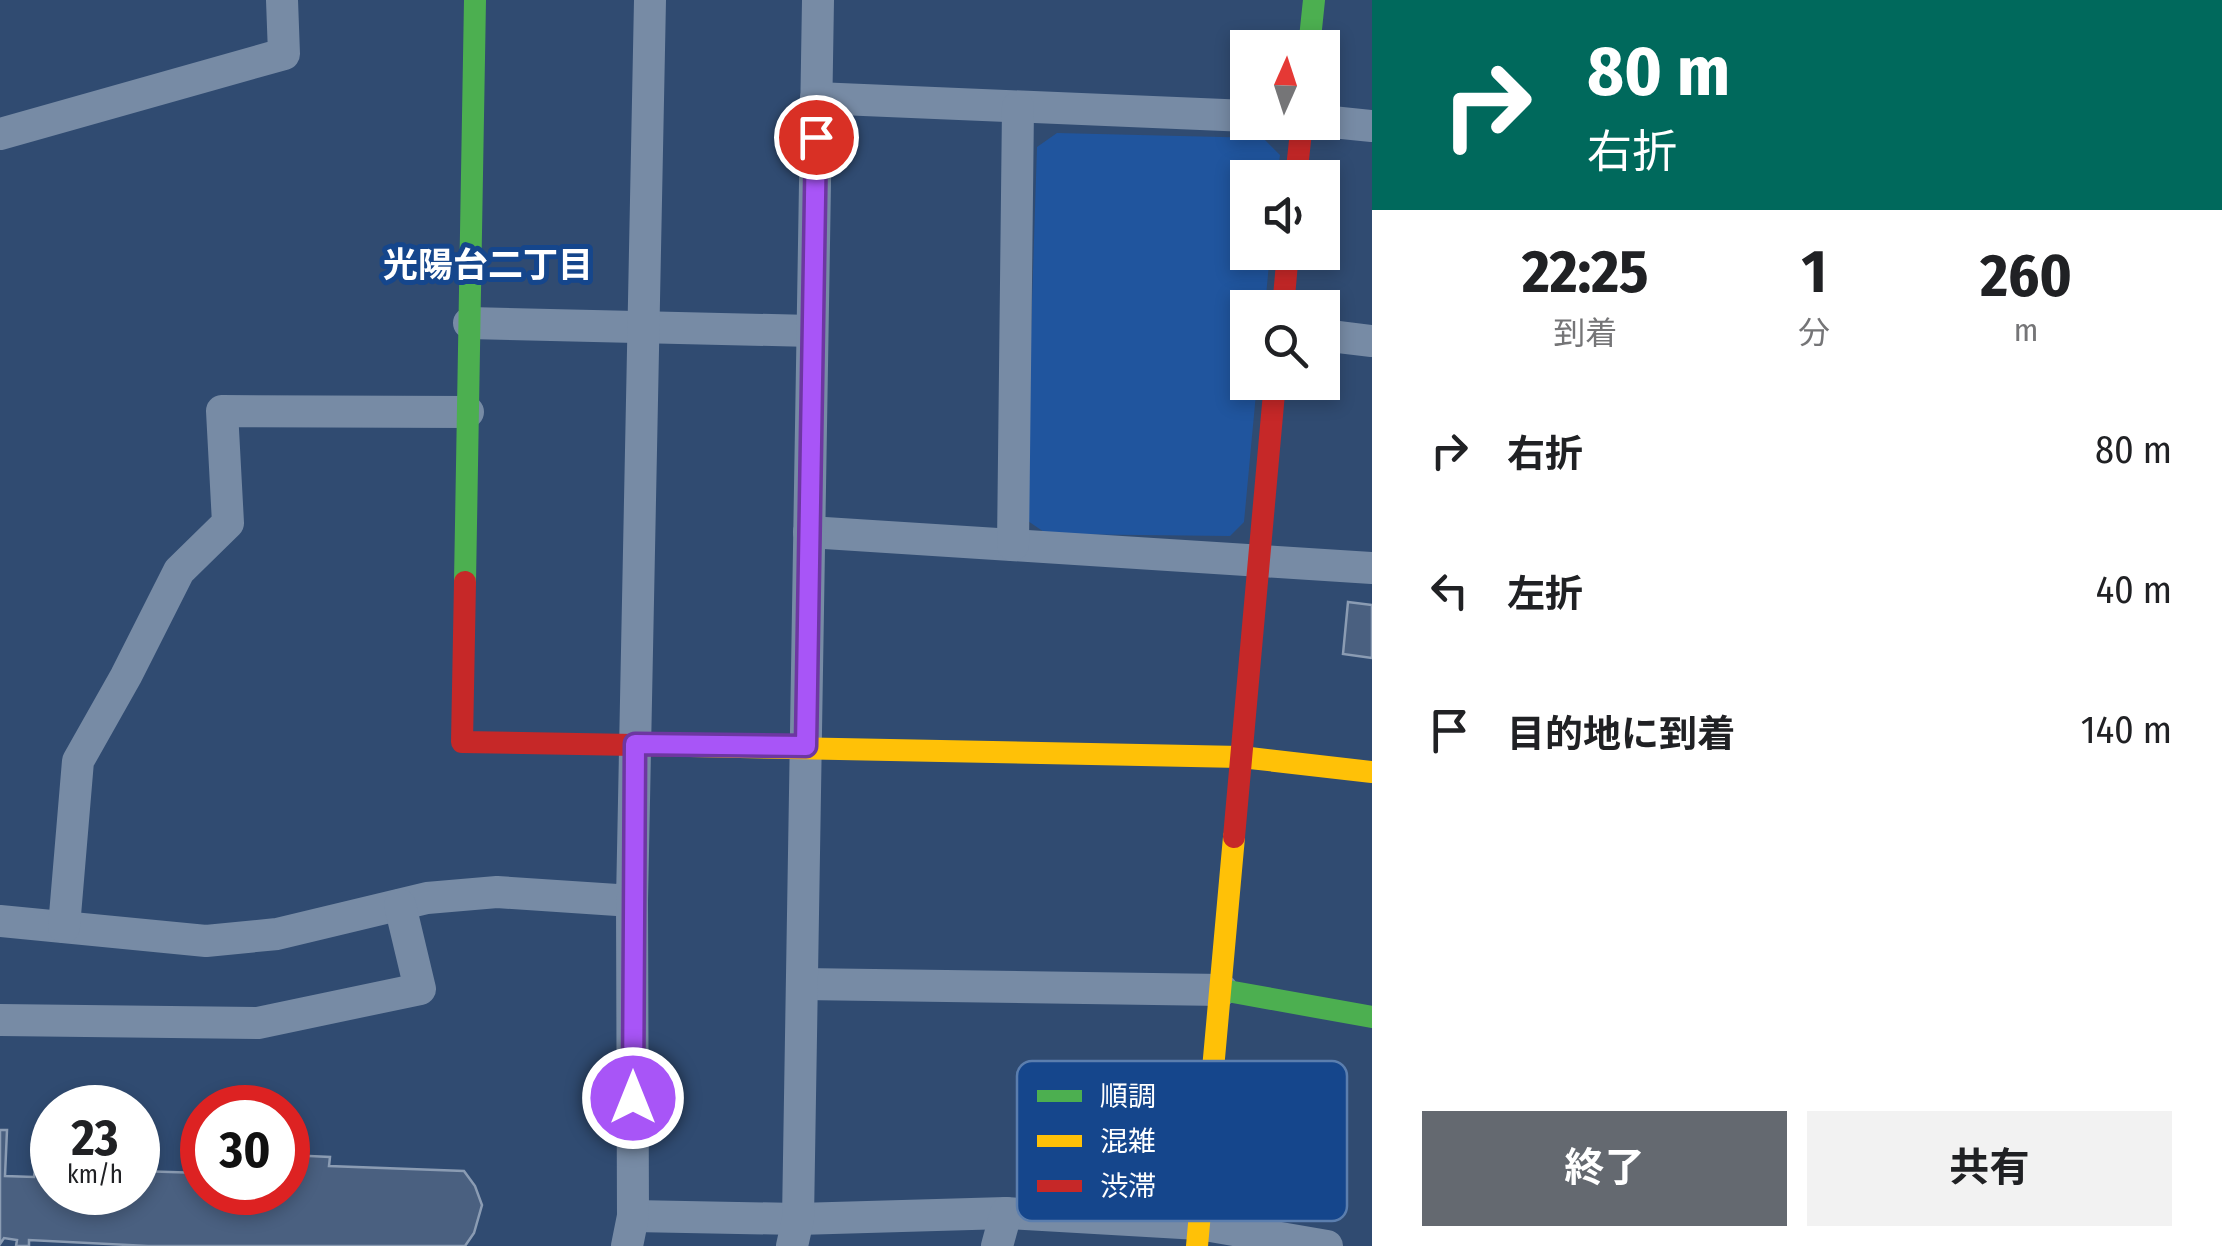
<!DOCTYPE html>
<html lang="ja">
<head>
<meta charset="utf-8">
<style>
  body { margin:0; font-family:"Fira Sans Condensed","Noto Sans JP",sans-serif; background:#f2f2f2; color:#202124; height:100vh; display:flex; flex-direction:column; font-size:38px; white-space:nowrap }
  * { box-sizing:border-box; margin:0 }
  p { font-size:32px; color:#757577 }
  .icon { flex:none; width:55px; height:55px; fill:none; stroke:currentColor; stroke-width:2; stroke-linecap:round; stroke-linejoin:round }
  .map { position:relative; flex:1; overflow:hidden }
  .side { display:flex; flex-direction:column; background:#fff; width:850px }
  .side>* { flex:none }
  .top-card { background:#00695c; color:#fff; overflow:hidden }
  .needle { width:65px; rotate:3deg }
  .buttons { position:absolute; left:1230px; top:30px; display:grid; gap:20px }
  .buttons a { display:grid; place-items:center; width:110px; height:110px; border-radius:0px; background:#fff; box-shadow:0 5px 15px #0003; font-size:50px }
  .speed { position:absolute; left:30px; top:1085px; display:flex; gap:20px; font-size:50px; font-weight:700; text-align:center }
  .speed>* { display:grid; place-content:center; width:130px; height:130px; border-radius:50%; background:#fff; box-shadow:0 5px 15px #0003; line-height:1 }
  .speed small { font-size:25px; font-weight:400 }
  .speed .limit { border:15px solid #d22; background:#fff; color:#111 }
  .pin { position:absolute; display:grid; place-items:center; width:85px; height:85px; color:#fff; margin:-42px; border:5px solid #fff; border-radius:50%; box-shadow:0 2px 10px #0007 }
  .me { position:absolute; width:110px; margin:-55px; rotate:0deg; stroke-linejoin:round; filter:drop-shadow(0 0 8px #0008) }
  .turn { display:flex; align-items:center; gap:35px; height:210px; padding:0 50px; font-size:45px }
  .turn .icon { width:130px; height:130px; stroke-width:2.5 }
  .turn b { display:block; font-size:70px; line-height:85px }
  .eta { display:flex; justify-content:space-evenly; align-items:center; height:170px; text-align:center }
  .eta b { font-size:60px; font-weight:700; line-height:70px }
  .cta { display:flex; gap:20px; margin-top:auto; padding:20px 50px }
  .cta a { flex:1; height:115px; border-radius:0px; background:#646970; color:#fff; font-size:40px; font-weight:700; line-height:115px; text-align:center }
  .cta a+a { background:#f2f2f2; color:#202124 }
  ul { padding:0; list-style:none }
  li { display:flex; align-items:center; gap:30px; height:140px; padding:0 50px }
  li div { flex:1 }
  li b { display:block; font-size:38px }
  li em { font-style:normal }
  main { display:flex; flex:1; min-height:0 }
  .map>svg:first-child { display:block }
</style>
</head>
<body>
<main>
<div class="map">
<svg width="1372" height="1246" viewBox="0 0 1372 1246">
  <rect width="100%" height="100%" fill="#304b71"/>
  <path fill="#20559e" d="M1057 133 1263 138 1280 155 1277 177 1248 178V252L1270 253 1265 307 1248 308V382L1257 383 1244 522 1230 536 1047 534 1025 519 1037 147Z"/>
  <g fill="#4a6080" stroke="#8b9cb3" stroke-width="2.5">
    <path d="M1348 602 1372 605V658L1343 654Z"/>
    <path d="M0 1130H7L5 1176 34 1177 36 1160 52 1161V1192H138V1171L202 1173V1192H288V1155L330 1157 329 1166 464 1171 475 1186 482 1205 474 1233 465 1246H148L29 1240V1246H16L17 1240 4 1238 0 1244Z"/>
  </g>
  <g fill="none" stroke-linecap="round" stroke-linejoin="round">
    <g stroke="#778ba5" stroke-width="32">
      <path d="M816 98 1248 116"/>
      <path d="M1322 121 1372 126"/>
      <path d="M0 134 284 54 282 0"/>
      <path d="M469 323 812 331"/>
      <path d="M1322 335 1372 341"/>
      <path d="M809 532 1372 568"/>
      <path d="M1013 545 1018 107"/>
      <path d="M0 921 206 941 277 934 427 898 497 892 632 901 650 0"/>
      <path d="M64 927 78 761 126 676 179 571 228 523 222 411 468 412"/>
      <path d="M802 984 1222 990"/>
      <path d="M0 1020 258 1023 420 989 400 905"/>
      <path d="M633 1216 798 1219 1006 1213 1199 1224 1327 1246"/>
      <path d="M627 1246 633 1216 632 901"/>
      <path d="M792 1246 798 1219 818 0"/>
      <path d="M997 1246 1006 1213"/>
    </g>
    <g stroke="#4caf50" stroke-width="22">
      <path d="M1309 48 1314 0"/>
      <path d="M465 582 475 0"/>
      <path d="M1222 990 1372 1017"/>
    </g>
    <g stroke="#ffc107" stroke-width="22">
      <path d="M690 746 1241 757 1372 772"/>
      <path d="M1197 1246 1234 837"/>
    </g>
    <g stroke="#c62828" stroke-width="22">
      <path d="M1296 178 1302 122"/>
      <path d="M1283 308 1288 252"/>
      <path d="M465 582 462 742 690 746"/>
      <path d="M1234 837 1275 382"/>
    </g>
  </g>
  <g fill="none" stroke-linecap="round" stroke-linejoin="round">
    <defs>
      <path id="route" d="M633 1098 635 744 806 746 816 137"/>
    </defs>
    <use href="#route" stroke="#6d37a1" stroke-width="25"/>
    <use href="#route" stroke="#a855f7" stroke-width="18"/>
  </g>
  <g text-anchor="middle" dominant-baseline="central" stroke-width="10" stroke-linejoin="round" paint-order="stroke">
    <g font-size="35" font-weight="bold" fill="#fff" stroke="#15468c">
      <text x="488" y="265">光陽台二丁目</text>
    </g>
  </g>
  <rect x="1017" y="1061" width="330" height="160" rx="15" fill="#15468c" stroke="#5b7eae" stroke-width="2.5"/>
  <rect x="1037" y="1090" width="45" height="12" fill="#4caf50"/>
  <rect x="1037" y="1135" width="45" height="12" fill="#ffc107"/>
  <rect x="1037" y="1180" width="45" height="12" fill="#c62828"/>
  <g font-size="28" fill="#fff">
    <text x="1100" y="1106">順調</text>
    <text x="1100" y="1151">混雑</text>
    <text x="1100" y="1196">渋滞</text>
  </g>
</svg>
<div class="buttons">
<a><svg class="needle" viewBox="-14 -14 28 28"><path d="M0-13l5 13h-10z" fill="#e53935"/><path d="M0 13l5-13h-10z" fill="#757577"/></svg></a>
<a><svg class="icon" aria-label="sound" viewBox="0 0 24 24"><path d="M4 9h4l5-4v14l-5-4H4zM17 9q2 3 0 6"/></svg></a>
<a><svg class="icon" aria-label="search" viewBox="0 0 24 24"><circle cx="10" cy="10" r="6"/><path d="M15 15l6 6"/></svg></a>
</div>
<div class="speed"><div>23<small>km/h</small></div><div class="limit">30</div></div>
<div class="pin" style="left:816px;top:137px;background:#d93025"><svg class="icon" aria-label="arrive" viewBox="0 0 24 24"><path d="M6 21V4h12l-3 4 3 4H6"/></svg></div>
<svg class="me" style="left:633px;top:1098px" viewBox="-20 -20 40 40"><circle r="17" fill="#a855f7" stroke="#fff" stroke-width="3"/><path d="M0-11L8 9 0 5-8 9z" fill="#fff"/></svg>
</div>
<section class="side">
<div class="top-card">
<div class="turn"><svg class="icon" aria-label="right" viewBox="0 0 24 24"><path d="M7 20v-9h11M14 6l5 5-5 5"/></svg><div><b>80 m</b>右折</div></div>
</div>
<div class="eta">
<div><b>22:25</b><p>到着</p></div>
<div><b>1</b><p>分</p></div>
<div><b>260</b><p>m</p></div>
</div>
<ul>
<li><svg class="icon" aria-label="right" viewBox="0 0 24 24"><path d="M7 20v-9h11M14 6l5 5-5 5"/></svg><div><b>右折</b></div><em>80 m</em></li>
<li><svg class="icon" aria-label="left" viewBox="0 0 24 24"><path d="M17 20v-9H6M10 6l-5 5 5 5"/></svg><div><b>左折</b></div><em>40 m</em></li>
<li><svg class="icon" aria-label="arrive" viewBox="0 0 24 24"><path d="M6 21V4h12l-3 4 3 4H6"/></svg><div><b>目的地に到着</b></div><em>140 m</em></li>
</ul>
<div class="cta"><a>終了</a><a>共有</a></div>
</section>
</main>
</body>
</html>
